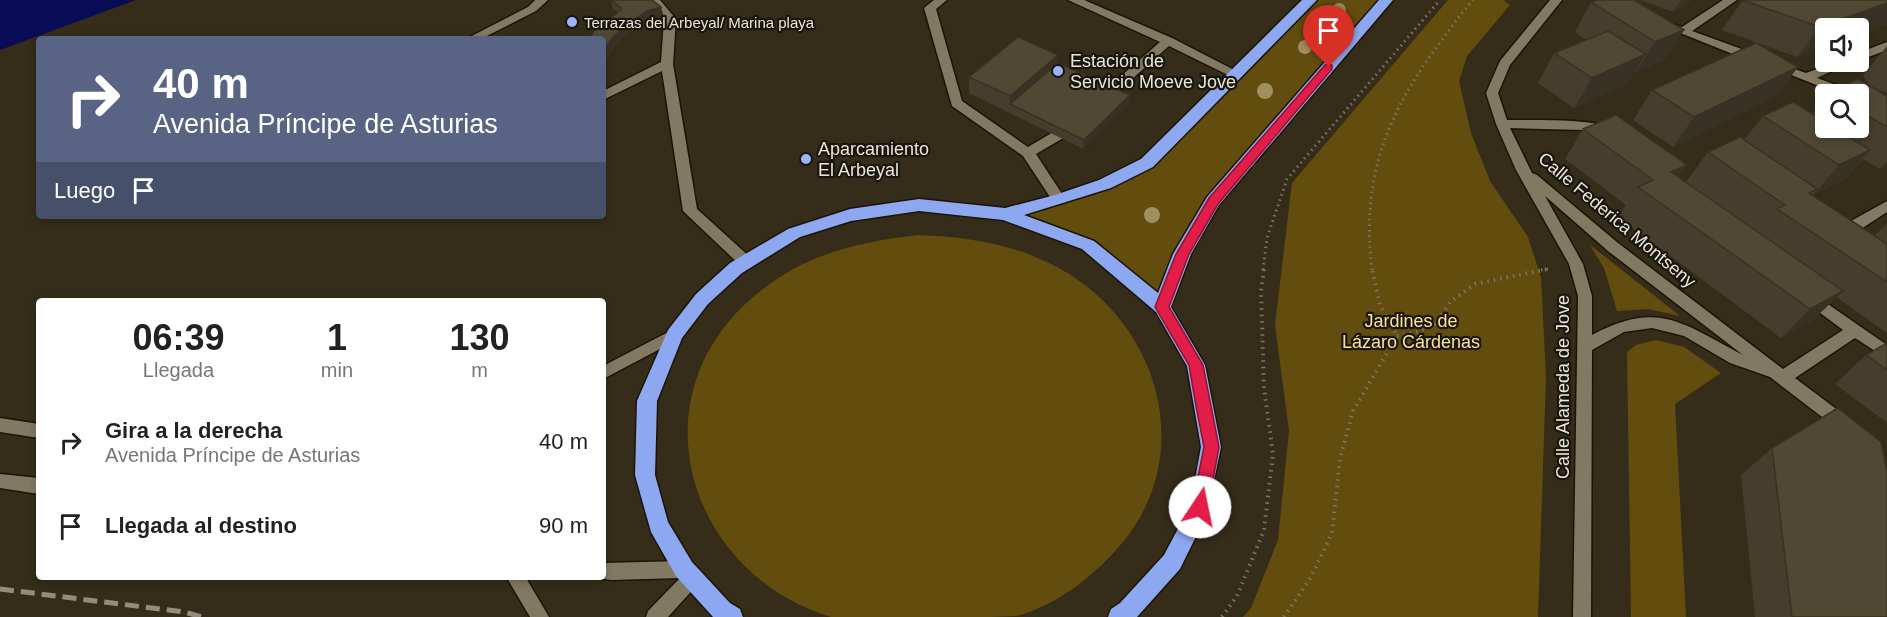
<!DOCTYPE html>
<html lang="es">
<head>
<meta charset="utf-8">
<style>
  body { margin:0; font-family:Arial,sans-serif; background:#f6f6f6; color:#222; height:100vh; display:flex; flex-direction:column; font-size:22px; white-space:nowrap }
  * { box-sizing:border-box; margin:0 }
  p { font-size:20px; color:#767676 }
  .icon { flex:none; width:33px; height:33px; fill:none; stroke:currentColor; stroke-width:2; stroke-linecap:round; stroke-linejoin:round }
  .map { position:relative; flex:1; overflow:hidden }
  .drawer { position:absolute; left:36px; top:298px; width:570px; height:282px; display:flex; flex-direction:column; background:#fff; border-radius:6px; box-shadow:0 3px 9px #0003 }
  .drawer>* { flex:none }
  .guide { position:absolute; left:36px; top:36px; width:570px; height:183px; border-radius:6px; box-shadow:0 3px 9px #0003; background:#596485; color:#fff; overflow:hidden }
  .controls { position:absolute; left:1815px; top:18px; display:grid; gap:12px }
  .controls a { display:grid; place-items:center; width:54px; height:54px; border-radius:6px; background:#fff; box-shadow:0 3px 9px #0003; font-size:30px }
  .pin { position:absolute; display:grid; place-items:center; width:51px; height:51px; color:#fff; margin:-62px -26px; border-radius:50% 50% 50% 0; rotate:-45deg; box-shadow:0 0 6px #0007 }
  .pin .icon { rotate:45deg }
  .me { position:absolute; width:66px; margin:-33px; rotate:11deg; stroke-linejoin:round; filter:drop-shadow(0 0 4px #0008) }
  .turn { display:flex; align-items:center; gap:21px; height:126px; padding:0 18px; font-size:27px }
  .turn .icon { width:78px; height:78px; stroke-width:2.5 }
  .turn b { display:block; font-size:42px; line-height:51px }
  .then { display:flex; align-items:center; height:57px; padding:0 18px; background:#0003; gap:12px; font-size:22px }
  .eta { display:flex; justify-content:space-evenly; align-items:center; height:102px; text-align:center }
  .eta b { font-size:36px; font-weight:700; line-height:42px }
  ul { padding:0; list-style:none }
  li { display:flex; align-items:center; gap:18px; height:84px; padding:0 18px }
  li div { flex:1 }
  li b { display:block; font-size:22px }
  li em { font-style:normal }
  .map>svg:first-child { display:block }
</style>
</head>
<body>
<div class="map">
<svg width="1887" height="617" viewBox="0 0 1887 617">
  <rect width="100%" height="100%" fill="#352d1a"/>
  <g fill="#624d0e">
    <path d="M1310 0H1386L1213 201 1162 307 1088 245 1005 214 1147 163Z"/>
    <path d="M1448 0H1503L1510 5 1467 56 1459 81 1471 133 1490 181 1528 237 1541 277 1546 377 1538 617H1243L1251 608 1278 540 1289 431 1275 325 1292 183Z"/>
    <path d="M919 235C966 237 1009 243 1051 264 1159 317 1201 456 1117 549 1090 579 1056 605 1017 616 1001 617 979 617 962 617 918 617 874 617 831 617 689 574 634 400 752 298 801 255 856 242 919 235Z"/>
    <path d="M1590 245 1680 316 1648 309 1617 311 1604 268Z"/>
    <path d="M1656 340 1684 347 1721 373 1675 404 1686 617H1631L1627 352 1636 345Z"/>
  </g>
  <path fill="#0a0b57" d="M0 0H136L0 50Z"/>
  <g fill="none" stroke-linecap="round" stroke-linejoin="round">
    <defs>
      <g id="minor">
        <path d="M535 0H548L536 11 481 39H466L528 7Z"/>
        <path d="M648 0H660L676 19 673 64 697 209 751 258 753 262 751 266H741L683 211 662 71 603 100V91L661 62 664 19Z"/>
        <path d="M934 0H947L936 9 962 101 1028 147 1055 131H1065L1066 134 1065 137 1036 154 1066 200 1064 203H1054L1023 156 952 106 924 8Z"/>
        <path d="M1068 0H1084L1172 38 1242 74 1236 78 1232 77 1169 46 1113 96H1105L1103 93 1105 90 1160 42Z"/>
        <path d="M1550 0H1562L1510 65 1498 93 1507 120C1527 120 1603 118 1614 130L1608 134 1583 130 1510 128 1532 173 1537 175 1618 243 1783 369 1843 330 1804 301 1802 297 1804 293 1809 291 1887 345V359L1855 338 1795 378 1851 420 1853 425 1851 430 1845 432 1839 430 1770 377 1730 363 1684 336 1652 328 1624 332 1592 350 1591 617H1573L1578 296 1569 264 1516 170 1496 124 1486 93 1500 61ZM1545 196 1608 251 1743 355C1683 324 1659 299 1592 335V296L1583 264Z"/>
        <path d="M1723 0H1737L1692 31 1758 55V61H1750L1658 24 1664 21 1682 27Z"/>
        <path d="M1887 42V50L1858 61V53Z"/>
        <path d="M1836 62H1852L1817 78 1853 91 1855 94H1839L1771 67 1777 63 1806 73Z"/>
        <path d="M1887 201V212L1858 231C1851 233 1836 230 1832 223L1839 218 1851 221Z"/>
        <path d="M674 329 679 331 682 335 679 339 603 379V366Z"/>
        <path d="M0 418 39 424V438L0 432Z"/>
        <path d="M0 474 39 478V494L0 488Z"/>
        <path d="M684 561 690 563 692 571 697 573 700 579 697 585 668 617H646L648 611 680 578 611 580 598 578H603V563Z"/>
        <path d="M507 578H526L549 617H530Z"/>
      </g>
      <path id="highway" d="M1302 0H1317L1153 167 1111 188 1024 215 1094 241 1158 293 1173 254 1207 197 1379 0H1393L1219 205 1191 254 1171 307 1205 365 1221 447 1207 514 1180 569 1137 617H1108L1111 609 1120 603 1164 555 1190 506 1201 447 1187 366 1156 312 1082 249 1003 220 919 211 851 221 800 237 742 273 708 304 682 338 657 401 655 475 668 522 692 562 730 603 740 609 743 617H713L676 576 651 532 635 475 637 401 668 330 696 294 730 263 788 229 850 209 919 199 1005 208 1055 195 1099 180 1141 159Z"/>
    </defs>
    <use href="#minor" stroke="#1c1504" stroke-width="3"/>
    <use href="#highway" stroke="#1c1504" stroke-width="3"/>
    <g stroke="#7c7565" stroke-width="3" stroke-dasharray="1.5 4" stroke-linecap="butt">
      <path d="M1263 270 1267 238 1287 179 1440 0"/>
      <path d="M1372 270C1362 185 1382 124 1431 55 1445 36 1458 17 1473 0"/>
      <path d="M1541 270 1548 269"/>
    </g>
    <g stroke="#7c7565" stroke-width="4" stroke-dasharray="1.5 5" stroke-linecap="butt">
      <path d="M1397 336 1417 332 1437 323 1450 302 1475 284 1548 269"/>
      <path d="M1222 617 1237 596 1264 530 1273 454 1264 388 1261 291 1264 269"/>
      <path d="M1284 617 1311 577 1332 533 1340 458 1353 411 1397 336 1380 305 1372 269"/>
    </g>
    <use href="#minor" fill="#827963" fill-rule="evenodd"/>
    <use href="#highway" fill="#8ea7f1" fill-rule="evenodd"/>
    <path stroke="#938c7d" stroke-width="5" stroke-dasharray="14 7" stroke-linecap="butt" d="M0 589 184 612 202 617"/>
  </g>
  <g fill="#a28f5f">
    <circle cx="1339" cy="10" r="7"/>
    <circle cx="1305" cy="47" r="7"/>
    <circle cx="1265" cy="91" r="8"/>
    <circle cx="1152" cy="215" r="8"/>
  </g>
  <g fill="#453e2c">
    <path d="M611 0 661 7 663 15 649 20 628 33 615 45 607 60 603 63V39L618 12 613 9Z"/>
    <path d="M1640 0H1692L1673 12Z"/>
    <path d="M1743 0H1887V25L1858 35V28L1797 57 1722 30Z"/>
    <path d="M1591 2 1684 30 1664 60 1636 72 1635 71 1627 84 1574 108 1538 83 1554 53 1586 40 1575 32Z"/>
    <path d="M1887 46V93L1870 86 1887 96V166L1880 169 1863 159 1844 180 1812 195 1874 236 1887 223V333L1836 297 1813 320 1781 338 1618 217 1626 205 1565 159 1583 129 1678 176 1686 182 1708 152 1744 140 1763 116 1812 114 1826 97V128H1858V94H1827L1829 92 1870 86 1863 75Z"/>
    <path d="M1058 55V63L1130 95 1129 104 1083 149 969 93V77Z"/>
    <path d="M1798 67 1775 97 1673 147 1633 120 1652 90Z"/>
    <path d="M1887 343V423L1835 384 1866 355Z"/>
    <path d="M1772 448 1887 617H1755L1741 475Z"/>
  </g>
  <g fill="#383224">
    <path d="M1681 0H1692L1673 12Z"/>
    <path d="M1887 3V25L1858 35V28H1826V47L1797 57 1820 27Z"/>
    <path d="M661 7 663 15 649 20 628 33 615 45 607 60 603 63V52L613 37 626 25 647 11Z"/>
    <path d="M1684 30 1664 60 1636 72 1655 42Z"/>
    <path d="M1646 54 1627 84 1574 108 1592 78Z"/>
    <path d="M1058 55 1057 71 1010 104V96Z"/>
    <path d="M1798 67 1775 97 1673 147 1694 117Z"/>
    <path d="M1130 95 1129 104 1083 149 1084 140Z"/>
    <path d="M1870 150 1844 180 1813 195 1839 165Z"/>
    <path d="M1887 161V166L1880 169Z"/>
    <path d="M1687 165 1665 195 1671 172Z"/>
    <path d="M1843 291 1813 320 1781 338 1810 309Z"/>
  </g>
  <g fill="#504833" stroke="#383224" stroke-width="1.5">
    <path d="M611 0H652L661 7 647 11 626 25 613 37 603 52V39H589L594 31 622 9Z"/>
    <path d="M1598 0H1634L1684 30 1655 42 1591 2Z"/>
    <path d="M1742 0H1887V3L1820 27Z"/>
    <path d="M1608 31 1646 54 1592 78 1554 53Z"/>
    <path d="M1018 37 1058 55 1010 96 969 77Z"/>
    <path d="M1756 43 1798 67 1694 117 1652 90Z"/>
    <path d="M1058 63 1130 95 1084 140 1010 104Z"/>
    <path d="M1858 79 1887 96V127L1858 110V94H1833L1829 92Z"/>
    <path d="M1793 102 1826 122V128H1834L1870 150 1839 165 1763 116Z"/>
    <path d="M1616 115 1687 165 1671 172 1843 291 1810 309 1638 187 1653 180 1583 129Z"/>
    <path d="M1740 137 1817 189 1809 193 1887 244V282L1777 209 1785 205 1708 152Z"/>
    <path d="M1887 343V370L1866 355Z"/>
    <path d="M1838 408 1881 442 1887 471V617H1792L1772 448Z"/>
  </g>
  <path fill="#e11d48" stroke="#92132f" stroke-width="1.5" d="M1329 64 1332 65V69L1218 204 1189 254 1169 307 1203 365 1219 447 1208 507 1205 512 1200 514 1194 512 1192 507 1204 447 1196 406 1189 365 1155 307 1176 254 1209 198 1325 65Z"/>
  <g fill="#9cb4fd" stroke="#19160d" stroke-width="2">
    <circle cx="572" cy="22" r="6"/>
    <circle cx="1058" cy="71" r="6"/>
    <circle cx="806" cy="159" r="6"/>
  </g>
  <g text-anchor="middle" dominant-baseline="central" stroke-width="4.5" stroke-linejoin="round" paint-order="stroke">
    <g font-size="15" fill="#eae5d9" stroke="#19160d" text-anchor="start">
      <text x="584" y="22">Terrazas del Arbeyal/ Marina playa</text>
    </g>
    <g font-size="18" fill="#eae5d9" stroke="#19160d" text-anchor="start">
      <text x="1070" y="61">Estación de<tspan x="1070" dy="21">Servicio Moeve Jove</tspan></text>
      <text x="818" y="149">Aparcamiento<tspan x="818" dy="21">El Arbeyal</tspan></text>
    </g>
    <g font-size="18" fill="#eae5d9" stroke="#19160d">
      <text transform="translate(1617 220) rotate(40)">Calle Federica Montseny</text>
      <text transform="translate(1563 387) rotate(-90)">Calle Alameda de Jove</text>
    </g>
    <g font-size="18" fill="#fce098" stroke="#19160d">
      <text x="1411" y="321">Jardines de<tspan x="1411" dy="21">Lázaro Cárdenas</tspan></text>
    </g>
  </g>
</svg>
<div class="controls">
<a><svg class="icon" aria-label="sound" viewBox="0 0 24 24"><path d="M4 9h4l5-4v14l-5-4H4zM17 9q2 3 0 6"/></svg></a>
<a><svg class="icon" aria-label="search" viewBox="0 0 24 24"><circle cx="10" cy="10" r="6"/><path d="M15 15l6 6"/></svg></a>
</div>
<div class="pin" style="left:1329px;top:67px;background:#d93025"><svg class="icon" aria-label="arrive" viewBox="0 0 24 24"><path d="M6 21V4h12l-3 4 3 4H6"/></svg></div>
<svg class="me" style="left:1200px;top:507px" viewBox="-20 -20 40 40"><circle r="19" fill="#fff"/><path d="M0-13L10 11 0 6-10 11z" fill="#e11d48"/></svg>
<div class="guide">
<div class="turn"><svg class="icon" aria-label="right" viewBox="0 0 24 24"><path d="M7 20v-9h11M14 6l5 5-5 5"/></svg><div><b>40 m</b>Avenida Príncipe de Asturias</div></div>
<div class="then">Luego<svg class="icon" aria-label="arrive" viewBox="0 0 24 24"><path d="M6 21V4h12l-3 4 3 4H6"/></svg></div>
</div>
<section class="drawer">
<div class="eta">
<div><b>06:39</b><p>Llegada</p></div>
<div><b>1</b><p>min</p></div>
<div><b>130</b><p>m</p></div>
</div>
<ul>
<li><svg class="icon" aria-label="right" viewBox="0 0 24 24"><path d="M7 20v-9h11M14 6l5 5-5 5"/></svg><div><b>Gira a la derecha</b><p>Avenida Príncipe de Asturias</p></div><em>40 m</em></li>
<li><svg class="icon" aria-label="arrive" viewBox="0 0 24 24"><path d="M6 21V4h12l-3 4 3 4H6"/></svg><div><b>Llegada al destino</b></div><em>90 m</em></li>
</ul>
</section>
</div>
</body>
</html>
